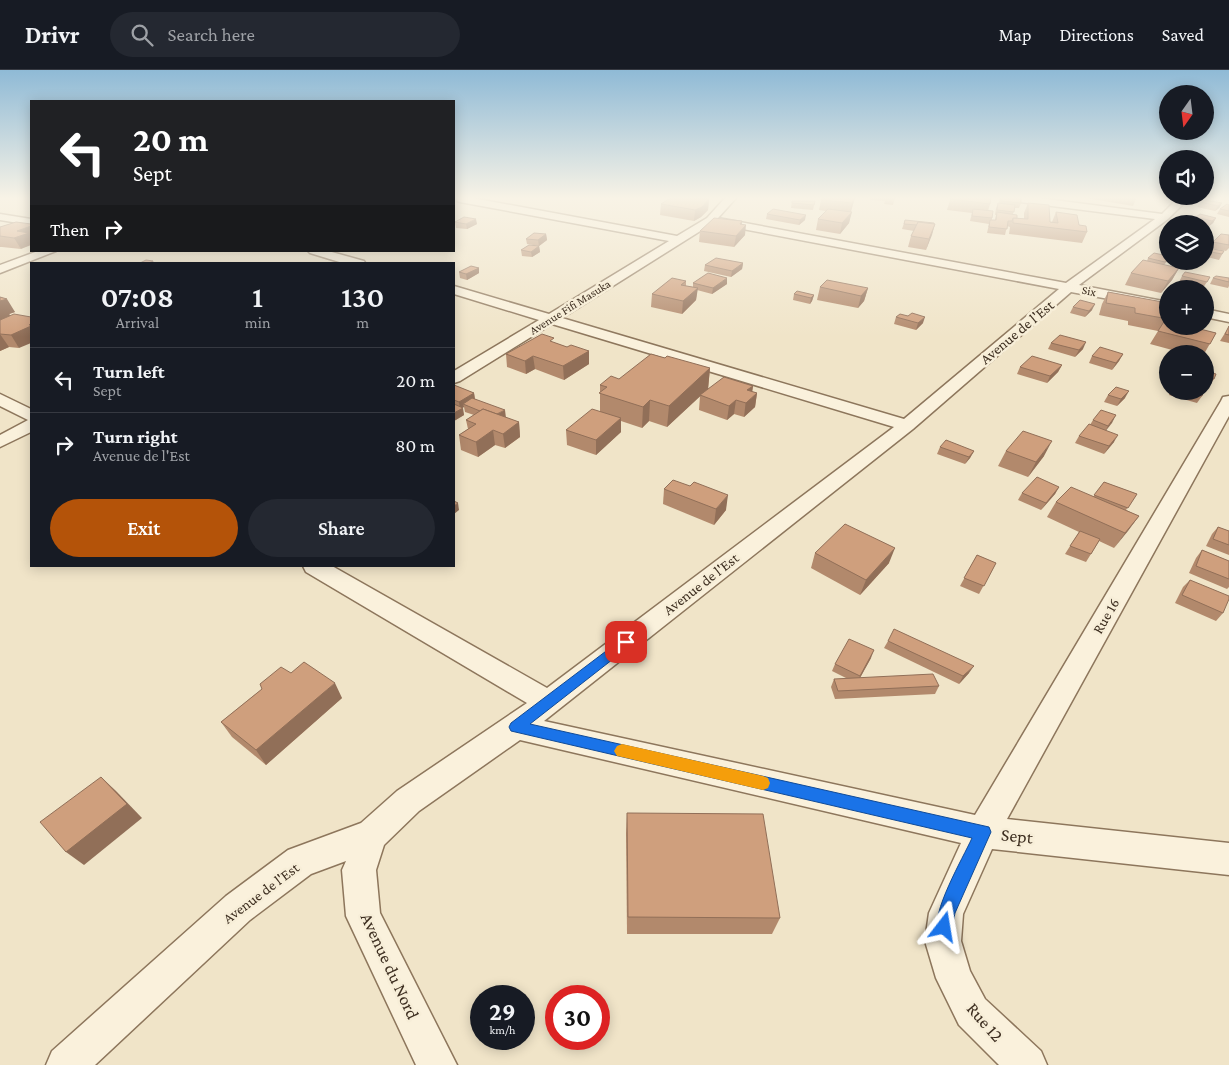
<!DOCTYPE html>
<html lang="en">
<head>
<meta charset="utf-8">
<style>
  body { margin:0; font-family:"Crimson Pro",serif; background:#242831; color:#f1f3f6; height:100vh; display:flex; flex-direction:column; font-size:19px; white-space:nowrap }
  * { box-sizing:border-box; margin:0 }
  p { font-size:16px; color:#9ea1a6 }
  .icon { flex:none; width:28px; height:28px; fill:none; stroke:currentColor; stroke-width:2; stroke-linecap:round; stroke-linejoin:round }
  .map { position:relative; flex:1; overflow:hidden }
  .details { position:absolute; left:30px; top:192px; width:425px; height:305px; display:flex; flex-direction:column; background:#171b24; border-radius:0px; box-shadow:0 2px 12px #0003 }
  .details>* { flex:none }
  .banner { position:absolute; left:30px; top:30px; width:425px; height:152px; border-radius:0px; box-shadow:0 2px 12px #0003; background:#202124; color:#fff; overflow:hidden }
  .needle { width:32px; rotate:194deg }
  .buttons { position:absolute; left:1159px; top:15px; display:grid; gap:10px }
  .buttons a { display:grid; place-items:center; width:55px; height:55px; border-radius:50%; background:#171b24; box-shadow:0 2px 12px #0003; font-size:25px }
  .speed { position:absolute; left:470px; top:915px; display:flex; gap:10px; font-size:25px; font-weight:700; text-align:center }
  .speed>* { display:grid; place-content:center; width:65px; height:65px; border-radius:50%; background:#171b24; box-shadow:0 2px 12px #0003; line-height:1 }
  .speed small { font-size:12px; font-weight:400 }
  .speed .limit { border:8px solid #d22; background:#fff; color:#111 }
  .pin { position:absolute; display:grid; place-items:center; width:42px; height:42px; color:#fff; margin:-21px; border-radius:10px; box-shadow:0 2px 8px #0006 }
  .me { position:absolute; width:55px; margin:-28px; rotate:14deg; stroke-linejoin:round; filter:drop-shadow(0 0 4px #0008) }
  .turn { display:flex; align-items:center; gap:18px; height:105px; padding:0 20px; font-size:22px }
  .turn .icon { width:65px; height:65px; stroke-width:2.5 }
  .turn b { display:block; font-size:35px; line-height:42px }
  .then { display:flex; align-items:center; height:48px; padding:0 20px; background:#0003; gap:10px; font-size:19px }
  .eta { display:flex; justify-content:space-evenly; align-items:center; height:85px; text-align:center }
  .eta b { font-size:30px; font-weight:600; line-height:35px }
  .action { display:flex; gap:10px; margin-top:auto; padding:10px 20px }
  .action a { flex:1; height:58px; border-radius:30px; background:#b45309; color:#fff; font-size:20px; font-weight:600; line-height:58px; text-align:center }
  .action a+a { background:#242831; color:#f1f3f6 }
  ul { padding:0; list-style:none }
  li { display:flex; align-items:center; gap:15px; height:65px; padding:0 20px; border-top:1px solid #363941 }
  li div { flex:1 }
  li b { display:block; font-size:19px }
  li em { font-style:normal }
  header { display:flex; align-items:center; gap:30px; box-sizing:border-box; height:70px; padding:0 25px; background:#171b24; border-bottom:1px solid #363941 }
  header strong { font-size:24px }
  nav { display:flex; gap:28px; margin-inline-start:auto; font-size:18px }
  .search { width:350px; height:45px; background:#242831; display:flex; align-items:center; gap:12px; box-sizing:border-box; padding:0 18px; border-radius:28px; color:#9ea1a6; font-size:19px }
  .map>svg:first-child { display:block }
</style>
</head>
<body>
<header>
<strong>Drivr</strong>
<div class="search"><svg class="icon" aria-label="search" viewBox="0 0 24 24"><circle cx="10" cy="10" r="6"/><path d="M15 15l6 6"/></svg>Search here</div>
<nav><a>Map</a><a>Directions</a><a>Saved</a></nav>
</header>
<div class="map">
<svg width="1229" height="995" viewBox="0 0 1229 995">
  <rect width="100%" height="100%" fill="#f0e4c8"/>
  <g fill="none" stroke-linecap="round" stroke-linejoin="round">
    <defs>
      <g id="minor">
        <path d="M456 127H467L677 166 707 148 726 127H737L718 148 1066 213 1155 149 1005 130 1000 127H1031L1162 144 1179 127H1190L1168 149 1079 215 1168 232V240L1071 222 913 359 544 651 975 745 1221 331 1223 327 1229 326V346L1007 749 1229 773V805L992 779 963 844 961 871 970 901 985 929 1041 981 1047 995H999L959 955 936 908 925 871 929 843 961 773 520 670 419 741 384 775 376 800 380 843 457 995H416L346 846 342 800 346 791 311 804 250 850 95 995H46L52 981 226 826 288 780 361 753 397 721 527 633 306 502 303 496H332L547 618 894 357 552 254 460 311 454 313V301L539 250 454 224V216L549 244 669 171 460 132 457 131ZM713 153 716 154 1059 219 904 349 562 248Z"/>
        <path d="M0 144 31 149V155L0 150Z"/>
        <path d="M38 181H56L0 203V195Z"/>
        <path d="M308 181H328L364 191 366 194H346L310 183Z"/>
        <path d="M1205 239 1229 244V252L1205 247Z"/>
        <path d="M0 324 31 339V362L0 377V365L28 350 0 336Z"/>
      </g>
    </defs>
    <use href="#minor" stroke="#8d765c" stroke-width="3"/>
    <use href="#minor" fill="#faf1dc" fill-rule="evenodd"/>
  </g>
  <g fill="#b2896c">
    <path d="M822 127H855L851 142 849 153 840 164 816 160 818 149 826 141 819 140 821 130Z"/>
    <path d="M871 127H895L893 135 884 134 885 131 870 130Z"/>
    <path d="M951 127 990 134 988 141 992 148V150H995L996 145H995L996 138 998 133H999L1000 127H1021V133L1019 138H1014L1013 144 1017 148 1024 149V143L1028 133 1050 152H1052L1056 142 1079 155 1087 162 1082 173 1009 164 1010 157 1007 156 1005 165 987 163 989 154 970 151 972 143 947 140Z"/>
    <path d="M1080 127H1137L1133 136Z"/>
    <path d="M709 129 708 140 701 147 694 151 660 145 661 134Z"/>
    <path d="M792 131H815L813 140 791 138Z"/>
    <path d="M1200 132 1222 133 1219 138 1215 141 1197 137Z"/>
    <path d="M1229 135V147L1217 144 1220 139Z"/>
    <path d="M767 144 805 150 799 155 766 149Z"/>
    <path d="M1196 147 1216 148 1213 153 1209 156 1205 155V154H1198L1193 153Z"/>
    <path d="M905 150 935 154 926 180 908 177 911 166 914 161 902 159Z"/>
    <path d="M742 151V154L745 165 734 177 699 172 700 161Z"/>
    <path d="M16 152 21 179 2 177H0V157Z"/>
    <path d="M455 152 477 154 467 159 456 158Z"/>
    <path d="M546 164 547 170 539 176 527 174 526 169Z"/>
    <path d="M1229 165V178L1226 181 1210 178 1213 172Z"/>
    <path d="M539 176 540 182 532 187 522 186 521 180Z"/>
    <path d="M1224 181 1219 190 1207 187 1211 182Z"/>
    <path d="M1168 186V190L1164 195 1179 198 1172 210 1161 223 1125 215 1131 203 1147 191 1148 188Z"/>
    <path d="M743 193 742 199 731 207 704 201 705 195Z"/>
    <path d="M479 198V203L467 210 460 208 459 202Z"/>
    <path d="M1182 206 1210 207 1203 218 1196 216 1195 219H1184L1188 214 1179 212Z"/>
    <path d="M1213 208H1229V216L1228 218 1210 214Z"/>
    <path d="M686 211V216L693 217V213L727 214 712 224 697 220 696 230 682 244 651 237 652 224Z"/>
    <path d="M820 217 868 218 864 231 858 238 817 230Z"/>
    <path d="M1108 222 1168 233V256L1191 257 1216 263 1204 284H1187L1150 274 1158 261 1128 255V251L1099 245 1102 234Z"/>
    <path d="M794 224 814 225 812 231 810 234 793 230Z"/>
    <path d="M0 227 15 242 9 244 10 246 19 278 9 277 0 281Z"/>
    <path d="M1073 237 1092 240 1085 247 1070 243Z"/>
    <path d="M896 247 923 253 916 260 894 254Z"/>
    <path d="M1229 257V273L1220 271 1225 263Z"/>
    <path d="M555 273 567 277 589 281V294L564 310 535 299 526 304 507 297 506 284Z"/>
    <path d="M1051 273 1083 279 1075 287 1048 279Z"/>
    <path d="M1123 284 1119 291 1112 300 1089 293 1092 286Z"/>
    <path d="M665 288 710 298 708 319 705 321 753 316 752 322 757 323 755 337 744 347 734 344 727 350 699 340 700 326 667 357 649 351 642 358 621 351V362L596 385 567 375 566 360 600 341V315L619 309Z"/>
    <path d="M1062 295 1058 302 1047 313 1017 304 1020 297Z"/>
    <path d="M1205 301 1214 309 1209 316 1205 315Z"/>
    <path d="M454 315 474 323 475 329 506 348 519 352 520 367 505 378 495 375 478 387 461 380 459 365 468 359 466 350 474 345 465 342 464 337 462 338 464 345 454 351Z"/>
    <path d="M1170 321H1203L1202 326 1197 333 1169 325Z"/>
    <path d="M1108 325 1125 328 1117 336 1104 332Z"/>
    <path d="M1116 345 1106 360 1114 372 1104 384 1075 373 1079 366 1090 355 1093 350Z"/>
    <path d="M940 377 974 381 970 388 965 394 937 384Z"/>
    <path d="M1006 381 1044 386 1028 407 998 396Z"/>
    <path d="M1104 412 1137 424 1126 440 1139 446 1114 478 1099 471 1086 492 1065 484 1079 462 1047 447 1056 432 1094 426Z"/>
    <path d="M1059 417 1055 424 1041 440 1018 430 1022 423Z"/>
    <path d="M664 419 726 440 714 455 663 434Z"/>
    <path d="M1218 457 1229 461V485L1206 476 1212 464Z"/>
    <path d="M1202 480 1229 491V517L1227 519 1189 503 1196 488Z"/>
    <path d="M815 483 889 493 860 525 811 498Z"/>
    <path d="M977 485 996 493 979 524 960 516Z"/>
    <path d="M1190 510 1223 543 1216 551 1175 533 1183 517Z"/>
    <path d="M888 571 969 603 959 614 884 578Z"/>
    <path d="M871 588 860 608 939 616 935 624 835 629 831 617 834 609H848L832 601 835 594Z"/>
    <path d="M291 603 342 628 266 695 232 667 221 652 262 619Z"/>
    <path d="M627 743 780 848 772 864H627L626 763Z"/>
  </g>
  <g fill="#916f58">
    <path d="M855 127 853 134 850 143 852 133Z"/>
    <path d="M709 129 708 140 701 147 694 151 695 140Z"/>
    <path d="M1222 133 1219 138 1215 141 1218 136Z"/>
    <path d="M852 142 849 153 840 164 842 153Z"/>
    <path d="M806 145 805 150 799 155 800 150Z"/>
    <path d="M1216 148 1213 153 1209 156 1212 151Z"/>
    <path d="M476 149 477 154 467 159 466 154Z"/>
    <path d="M742 151 741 160 746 155 745 165 734 177 736 166 740 154Z"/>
    <path d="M935 154 932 165 926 180 929 169Z"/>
    <path d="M31 156V175L21 179 14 168 17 161Z"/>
    <path d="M546 164 547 170 539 176 538 170Z"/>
    <path d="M539 176 540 182 532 187 531 182Z"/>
    <path d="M153 191 155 194H147Z"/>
    <path d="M743 193 742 199 731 207 732 201Z"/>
    <path d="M479 198V203L467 210 466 204Z"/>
    <path d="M1179 198 1172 210 1161 223 1168 211Z"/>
    <path d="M727 208V214L712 224 713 218Z"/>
    <path d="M698 218 696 230 682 244 683 231Z"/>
    <path d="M868 218 864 231 858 238 861 226Z"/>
    <path d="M814 225 812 231 810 234 811 228Z"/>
    <path d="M7 229 15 242 9 244 11 246 0 253V231Z"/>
    <path d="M1095 234 1092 240 1085 247 1089 241Z"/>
    <path d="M925 247 923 253 916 260 918 253Z"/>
    <path d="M31 253V273L19 278 11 265Z"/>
    <path d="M0 264 9 277 0 281Z"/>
    <path d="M1086 272 1083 279 1075 287 1079 280Z"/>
    <path d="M589 281V294L564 310 563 296Z"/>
    <path d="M1123 284 1119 291 1112 300 1116 293Z"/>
    <path d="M533 286 535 299 526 304 525 291Z"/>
    <path d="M1062 295 1058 302 1047 313 1050 306Z"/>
    <path d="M710 298 708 319 667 357 669 336Z"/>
    <path d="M753 316 751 329 757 323 755 337 744 347 747 320Z"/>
    <path d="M1129 321 1125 328 1117 336 1121 329Z"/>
    <path d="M474 323 475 330 463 334 464 337 460 339 459 332Z"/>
    <path d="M650 330 649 351 642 358 643 337Z"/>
    <path d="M736 330 734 344 727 350 729 336Z"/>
    <path d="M463 338 464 345 454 351V343Z"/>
    <path d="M505 340 506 348 494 346Z"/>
    <path d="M1116 345 1112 353 1104 363 1108 356Z"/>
    <path d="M621 348V362L596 385V370Z"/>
    <path d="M519 352 520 367 505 378 503 364Z"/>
    <path d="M493 360 495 375 478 387 476 372Z"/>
    <path d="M1118 365 1114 372 1104 384 1109 376Z"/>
    <path d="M1052 371 1044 386 1028 407 1036 392Z"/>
    <path d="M974 381 970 388 965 394 969 387Z"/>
    <path d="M1059 417 1055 424 1041 440 1046 433Z"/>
    <path d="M728 425 726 440 714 455 716 439Z"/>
    <path d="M458 433 459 440 454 444V436Z"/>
    <path d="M1139 446 1128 461 1114 478 1125 463Z"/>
    <path d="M895 478 889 493 860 525 866 510Z"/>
    <path d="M874 580 871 588 857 613 860 606Z"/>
    <path d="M974 596 969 603 959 614 963 606Z"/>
    <path d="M335 613 342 628 266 695 256 680Z"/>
    <path d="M101 707 116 721 142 748 84 795 66 782Z"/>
  </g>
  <g fill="#cf9f7d" stroke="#916f58">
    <path d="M672 127H687L709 129 702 137 695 140 661 134Z"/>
    <path d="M822 127H855L852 133 821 130Z"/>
    <path d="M886 127H895V129L886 128Z"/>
    <path d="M951 127H991L990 134 950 129Z"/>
    <path d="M1001 127H1021V133L1001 131Z"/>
    <path d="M1204 130 1222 133 1218 136 1200 132Z"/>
    <path d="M792 131H815L814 135 792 133Z"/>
    <path d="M998 133 1015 135 1014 142 997 140Z"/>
    <path d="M1028 133 1049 135 1050 152 1058 153 1056 142 1077 145 1079 155 1086 156 1087 162 1013 153V148L1028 149Z"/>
    <path d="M1227 134 1229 135V141L1220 139Z"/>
    <path d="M773 139 806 145 800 150 767 144Z"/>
    <path d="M828 139 852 142 842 153 818 149Z"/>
    <path d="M973 139 993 141 992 148 972 146Z"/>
    <path d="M997 142 1017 145V148H1013L1012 151H1008L1007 159 989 157 990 150H996Z"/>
    <path d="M1200 144 1216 148 1212 151 1196 147Z"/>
    <path d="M464 147 476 149 466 154 455 152Z"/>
    <path d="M714 148 742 151 740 154 746 155 736 166 700 161Z"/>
    <path d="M905 150 934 153V154L918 152 917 155 904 154Z"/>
    <path d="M16 152 31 154V156L17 161 29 163 14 168 0 166V157Z"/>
    <path d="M918 152 935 154 929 169 911 166Z"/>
    <path d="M534 163 546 164 538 170 526 169Z"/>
    <path d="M1221 164 1229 165V175L1213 172Z"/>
    <path d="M529 175 539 176 531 182 521 180Z"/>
    <path d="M1213 179 1224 181 1222 184 1211 182Z"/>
    <path d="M1154 183 1168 186V189L1165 192 1148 188Z"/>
    <path d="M716 188 743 193 732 201 705 195Z"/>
    <path d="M146 190 153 191 147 194H138Z"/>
    <path d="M1143 190 1179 198 1168 211 1131 203Z"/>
    <path d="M471 196 479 198 466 204 459 202Z"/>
    <path d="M1185 202 1210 207 1207 212 1182 206Z"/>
    <path d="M708 203 727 208 713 218 693 213Z"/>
    <path d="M1216 206 1229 208V212L1213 208Z"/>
    <path d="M672 208 686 211 681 215 698 218 683 231 652 224Z"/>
    <path d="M827 210 868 218 861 226 820 217Z"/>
    <path d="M1189 212 1198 214 1194 219 1185 218Z"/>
    <path d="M797 221 814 225 811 228 794 224Z"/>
    <path d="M1108 222 1168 233V249L1135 243V238L1106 233Z"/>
    <path d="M0 227 7 229 0 231Z"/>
    <path d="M1080 230 1095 234 1089 241 1073 237Z"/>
    <path d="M912 243 925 247 918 253 896 247 900 244 908 246Z"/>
    <path d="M14 244 31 247V253L29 255H31V256L11 265 0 264V250Z"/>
    <path d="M1165 250 1168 251V256H1188L1216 263 1210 274 1158 261Z"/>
    <path d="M1229 256V265L1225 264Z"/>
    <path d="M542 264 554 268 550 271 567 277 571 275 589 281 563 296 533 286 525 291 506 284Z"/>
    <path d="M1060 265 1086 272 1079 280 1051 273Z"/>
    <path d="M1100 277 1123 284 1116 293 1092 286Z"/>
    <path d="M651 284 665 288 667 286 710 298 669 336 650 330 643 337 599 323 607 317 600 315 611 306 619 309Z"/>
    <path d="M1032 286 1062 295 1050 306 1020 297Z"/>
    <path d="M1205 301 1216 304 1214 309 1205 306Z"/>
    <path d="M724 307 753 316 747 320 757 323 746 333 736 330 729 336 700 325Z"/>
    <path d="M454 315 474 323 459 332 454 330Z"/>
    <path d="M1116 317 1129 321 1121 329 1108 325Z"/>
    <path d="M1186 321H1203L1202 326Z"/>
    <path d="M472 328 505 340 497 344 483 339 480 341 463 334Z"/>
    <path d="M454 334 463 338 454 343Z"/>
    <path d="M483 339 519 352 503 364 493 360 476 372 459 365 476 354 466 350Z"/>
    <path d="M592 339 621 348 596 370 566 360Z"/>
    <path d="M1101 340 1116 345 1108 356 1093 350Z"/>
    <path d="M1089 354 1118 365 1109 376 1079 366Z"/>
    <path d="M1023 361 1052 371 1036 392 1006 381Z"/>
    <path d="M946 370 974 381 969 387 940 377Z"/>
    <path d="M1037 407 1059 417 1046 433 1022 423Z"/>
    <path d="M673 410 690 416 694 412 728 425 716 439 664 419Z"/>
    <path d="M1104 412 1137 424 1128 438 1094 425Z"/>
    <path d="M1071 417 1139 446 1125 463 1056 432Z"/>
    <path d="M454 431 458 433 454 436Z"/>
    <path d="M845 454 895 478 866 510 815 483Z"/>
    <path d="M1218 457 1229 461V475L1213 469Z"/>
    <path d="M1080 461 1100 469 1091 484 1070 476Z"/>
    <path d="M1202 480 1229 491V509L1196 496Z"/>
    <path d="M977 485 996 493 984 516 964 508Z"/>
    <path d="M1190 510 1229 526V529L1223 543 1182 525Z"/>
    <path d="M894 559 974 596 963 606 888 571Z"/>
    <path d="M849 569 874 580 860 606 835 594Z"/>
    <path d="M304 592 335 613 256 680 221 652 262 619 260 614 281 597 291 603Z"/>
    <path d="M933 604 939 616 838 621 834 609Z"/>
    <path d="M101 707 127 734 66 782 40 752Z"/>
    <path d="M627 743 763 744 780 848 628 847Z"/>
  </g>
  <linearGradient id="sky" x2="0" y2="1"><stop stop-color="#8fbad6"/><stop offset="0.48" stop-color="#f8f3e6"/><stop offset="1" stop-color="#f8f3e6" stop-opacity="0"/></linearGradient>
  <rect width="1229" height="267" fill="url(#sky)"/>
  <path fill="#1a73e8" stroke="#114b97" d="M626 567 631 569 632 572 631 575 530 654 989 757 991 762 955 843 951 863 944 866 938 863C930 844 963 788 972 768L511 661 509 657 511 653 622 569Z"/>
  <path fill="#f59e0b" d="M622 674 763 706 768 708 770 713 768 718 763 720 622 687 617 686 614 681 617 676Z"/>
  <g text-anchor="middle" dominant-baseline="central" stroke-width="5" stroke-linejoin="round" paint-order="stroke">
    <g font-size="12" fill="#3d2e20" stroke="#f7eed8">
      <text transform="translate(1089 221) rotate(11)">Six</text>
      <text transform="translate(570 237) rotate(-32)">Avenue Fifi Masuka</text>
    </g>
    <g font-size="15" fill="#3d2e20" stroke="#f7eed8">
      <text transform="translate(1017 262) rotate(-40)">Avenue de l'Est</text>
      <text transform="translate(701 514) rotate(-38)">Avenue de l'Est</text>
      <text transform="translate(1106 546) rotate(-60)">Rue 16</text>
      <text transform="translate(261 823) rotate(-37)">Avenue de l'Est</text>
    </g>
    <g font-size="18" fill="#3d2e20" stroke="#f7eed8">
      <text transform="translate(1017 766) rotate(6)">Sept</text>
      <text transform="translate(390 896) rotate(65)">Avenue du Nord</text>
      <text transform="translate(985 952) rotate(49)">Rue 12</text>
    </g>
  </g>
</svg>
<div class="buttons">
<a><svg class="needle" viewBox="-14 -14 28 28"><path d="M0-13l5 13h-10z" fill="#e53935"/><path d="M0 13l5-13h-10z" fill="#9ea1a6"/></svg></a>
<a><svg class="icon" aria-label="sound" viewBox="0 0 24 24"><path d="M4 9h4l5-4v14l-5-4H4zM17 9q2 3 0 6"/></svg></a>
<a><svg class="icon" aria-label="layers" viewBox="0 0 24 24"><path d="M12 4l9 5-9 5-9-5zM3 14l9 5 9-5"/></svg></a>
<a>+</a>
<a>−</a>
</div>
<div class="speed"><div>29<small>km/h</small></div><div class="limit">30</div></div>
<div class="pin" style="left:626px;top:572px;background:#d93025"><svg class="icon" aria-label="arrive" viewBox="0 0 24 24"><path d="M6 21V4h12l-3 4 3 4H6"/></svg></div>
<svg class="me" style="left:944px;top:857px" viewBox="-20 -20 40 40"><path d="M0-17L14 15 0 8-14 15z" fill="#1a73e8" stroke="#fff" stroke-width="4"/></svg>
<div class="banner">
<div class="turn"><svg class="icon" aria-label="left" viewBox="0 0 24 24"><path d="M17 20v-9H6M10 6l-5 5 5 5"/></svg><div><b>20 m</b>Sept</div></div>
<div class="then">Then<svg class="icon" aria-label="right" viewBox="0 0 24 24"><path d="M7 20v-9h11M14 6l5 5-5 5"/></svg></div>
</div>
<section class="details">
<div class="eta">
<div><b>07:08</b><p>Arrival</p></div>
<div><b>1</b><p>min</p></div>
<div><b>130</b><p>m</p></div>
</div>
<ul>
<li><svg class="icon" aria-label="left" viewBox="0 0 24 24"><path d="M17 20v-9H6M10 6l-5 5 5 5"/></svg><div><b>Turn left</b><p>Sept</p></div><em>20 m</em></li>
<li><svg class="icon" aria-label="right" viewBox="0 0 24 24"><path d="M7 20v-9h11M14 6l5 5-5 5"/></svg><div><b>Turn right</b><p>Avenue de l'Est</p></div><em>80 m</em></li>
</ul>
<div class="action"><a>Exit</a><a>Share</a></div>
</section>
</div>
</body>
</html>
